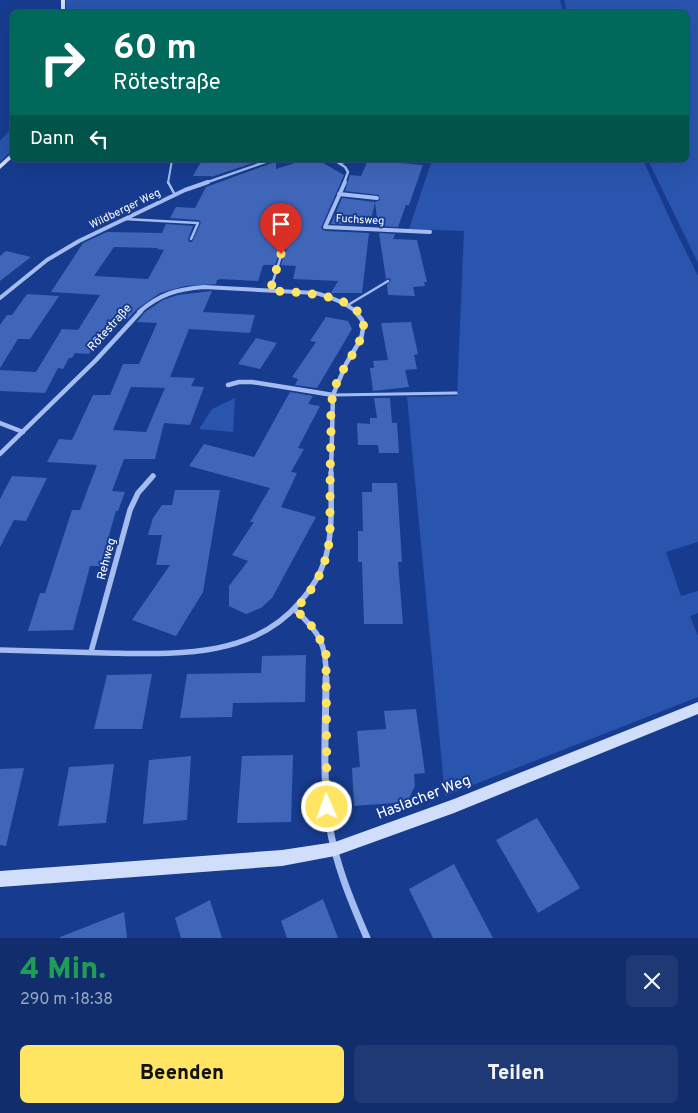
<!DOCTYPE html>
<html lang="de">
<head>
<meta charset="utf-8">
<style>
  body { margin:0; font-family:Overpass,sans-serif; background:#1e3973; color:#f1f3f6; height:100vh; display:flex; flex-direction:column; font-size:19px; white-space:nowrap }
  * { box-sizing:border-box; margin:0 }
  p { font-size:16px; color:#9ca8c1 }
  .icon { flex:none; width:28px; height:28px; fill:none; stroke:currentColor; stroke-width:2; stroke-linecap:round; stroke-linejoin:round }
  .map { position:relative; height:938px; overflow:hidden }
  .panel { display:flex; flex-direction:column; background:#112d6b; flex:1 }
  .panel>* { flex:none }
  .hud { position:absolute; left:10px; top:10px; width:679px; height:152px; border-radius:8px; box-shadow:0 5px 20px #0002,0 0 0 1px #30497e; background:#00695c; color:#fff; overflow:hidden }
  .pin { position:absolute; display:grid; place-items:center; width:42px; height:42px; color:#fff; margin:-51px -21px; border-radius:50% 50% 50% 0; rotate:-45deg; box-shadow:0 0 5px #0007 }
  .pin .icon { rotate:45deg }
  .me { position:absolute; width:55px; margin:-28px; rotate:358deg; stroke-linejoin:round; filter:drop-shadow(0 0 4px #0008) }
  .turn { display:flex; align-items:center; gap:18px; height:105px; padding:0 20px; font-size:22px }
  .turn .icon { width:65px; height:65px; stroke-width:2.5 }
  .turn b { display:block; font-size:35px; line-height:42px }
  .then { display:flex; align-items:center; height:48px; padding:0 20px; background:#0003; gap:10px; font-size:19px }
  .round { display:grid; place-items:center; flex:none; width:52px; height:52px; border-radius:8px; background:#1e3973 }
  .summary { display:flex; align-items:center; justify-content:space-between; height:85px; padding:0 20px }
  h1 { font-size:30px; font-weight:800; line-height:38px; color:#1e9e55 }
  .button { display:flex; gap:10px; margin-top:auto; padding:10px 20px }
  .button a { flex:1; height:58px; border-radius:8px; background:#ffe562; color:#111; font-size:20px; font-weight:800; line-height:58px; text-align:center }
  .button a+a { background:#1e3973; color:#f1f3f6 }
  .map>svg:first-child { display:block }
</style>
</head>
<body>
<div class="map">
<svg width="698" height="938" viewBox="0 0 698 938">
  <rect width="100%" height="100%" fill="#173c8f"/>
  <g fill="#2955ae">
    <path d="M66 0H560L563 12H66Z"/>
    <path d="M564 0H698V263L648 160H686V12H567Z"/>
    <path d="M12 128V150L0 162V141Z"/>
    <path d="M432 160H643L675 230 698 276V542L666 552 681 596 698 591V613L690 616 698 636V697L445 796 407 397 457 396 464 231 409 229Z"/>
    <path d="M235 398 233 432 199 429 212 409Z"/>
  </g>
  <g fill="#3f66b8" fill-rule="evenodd">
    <path d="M202 160H262L211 177 212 176H193Z"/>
    <path d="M274 160H276V169L304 160H318L344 175 321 228 325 231 369 233 362 293H331L338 281 293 279 296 266 281 265 288 243 287 241 284 240 275 265H263L258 281 221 279 217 280 216 284 185 286 160 293 137 309 126 321 109 320 94 348H92L89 354 75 353 72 358H69L63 369 58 368 45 393 0 391V370L36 372 62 329 78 330 100 295 51 292 83 243 107 232 162 233 166 224 193 226 188 239 189 242H192L201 222 198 220 170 218 176 207 195 208 206 187 272 163ZM114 247 158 248 157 249 164 250 148 279 94 276Z"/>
    <path d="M368 160 423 165 409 205H406L398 227 378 226 375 202 380 200 379 195 345 191 350 175 361 176Z"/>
    <path d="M342 198 375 202 370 225 331 224Z"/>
    <path d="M379 233 395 234 393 239 417 240 427 282H424L425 286 413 287 415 296 388 295 387 285 391 280 389 278 386 279Z"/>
    <path d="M6 251 31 257 0 281V256Z"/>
    <path d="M212 291 203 312 255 315 250 333 189 329 170 377 195 378 191 386 204 387 190 425 164 423 155 459H124L112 491 125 492 118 511H116L100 566H90L73 630 28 631 40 593H45L72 510H80L97 465 47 462 59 439 72 440 93 395H110L123 364H139L157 323 137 322 145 312 163 300 178 295ZM131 387 165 388 146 432 113 430Z"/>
    <path d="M27 294 59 296 30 339H18L0 368V325L7 315H12Z"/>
    <path d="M326 317 348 321 352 329 317 388 295 385 298 379 292 377 316 342 310 341Z"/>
    <path d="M411 322 418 354 414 355 417 369 405 370 409 387 373 391 370 368H374L373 361 388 360 381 323Z"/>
    <path d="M256 338 277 343 260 369 238 364Z"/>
    <path d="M290 392 313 396 308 404 320 406 298 448 304 449 291 472 297 473 281 507 316 517 272 598 261 608 246 614 229 606V586L248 561 232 555 254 522H250L270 488 189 466 204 444 254 457Z"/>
    <path d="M374 398H390L392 423H397L399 453H379L378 445H358L357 423 370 424V418H377Z"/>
    <path d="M12 476 47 478 26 521 14 520 0 547V499Z"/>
    <path d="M372 483H397L402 562H398L403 624H364L362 562H358V531H363L362 492H372Z"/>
    <path d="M175 490H220L203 592 176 636 132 620 170 565H156L162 535H148L153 518 162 505H172Z"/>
    <path d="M306 655 305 702 233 703 232 717 180 718 187 674 261 673 262 656Z"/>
    <path d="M152 674 142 729H94L107 675Z"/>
    <path d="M416 709 425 773 414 774 415 786 407 802 354 806 352 768 360 767 357 731 386 729 384 711Z"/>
    <path d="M293 755 291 822 237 823 242 756Z"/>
    <path d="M191 756 187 820 143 824 149 760Z"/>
    <path d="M114 764 106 823 58 826 69 767Z"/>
    <path d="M24 768 6 846 0 845V769Z"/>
    <path d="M537 818 580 888 538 913 496 840Z"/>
    <path d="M454 864 493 938H433L409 889Z"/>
    <path d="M323 899 338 938H287L281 921Z"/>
    <path d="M210 900 222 938H181L175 918Z"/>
    <path d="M124 912 127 938H60V937Z"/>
  </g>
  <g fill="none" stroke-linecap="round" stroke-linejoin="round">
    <path stroke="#a4bcef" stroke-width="2" d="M168 183 172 160"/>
    <g stroke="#a4bcef" stroke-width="2.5">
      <path d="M168 182 175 195"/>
      <path d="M125 219 198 223 191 239"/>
      <path d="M270 291 285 243"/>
      <path d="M348 305 388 281"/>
    </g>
    <path stroke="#a4bcef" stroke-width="3" d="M333 395 456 393"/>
    <g stroke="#a4bcef" stroke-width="2.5">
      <path d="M334 160 345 167 348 172 344 183"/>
      <path d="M340 163 351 160"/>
      <path d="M205 183 271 160"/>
    </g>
    <g stroke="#a4bcef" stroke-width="4">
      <path d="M345 182 325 227 430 232"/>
      <path d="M339 194 377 198"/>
      <path d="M0 298 47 260 79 241 185 190 208 182"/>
      <path d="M139 312C160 294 177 289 204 287L316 293C331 297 344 302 357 312"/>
    </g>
    <g stroke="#a4bcef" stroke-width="4.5">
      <path d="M228 385 239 382H252L333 395"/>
      <path d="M0 423 23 432"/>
      <path d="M0 454 96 360 141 311"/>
      <path d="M331 474 333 395 346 364 361 339 363 329 362 320 355 311"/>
    </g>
    <g stroke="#a4bcef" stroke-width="5.5">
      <path d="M295 610C320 632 327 646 326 679"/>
      <path d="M0 650C35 651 71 652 106 653 175 654 252 659 300 602 312 589 321 573 326 556 333 530 331 500 331 473"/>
      <path d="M91 652 130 510 138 493 153 476"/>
    </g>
    <path stroke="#a4bcef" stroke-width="7" d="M326 678C326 726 322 775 329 823 335 863 351 901 367 938"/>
    <g fill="#d1defb" fill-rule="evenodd">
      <rect x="61" y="0" width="4" height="12"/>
      <path d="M12 153V158L0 169V164Z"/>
      <path d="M698 702V714L454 813 335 856 282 866 0 887V871L282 850 335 842 454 799Z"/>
    </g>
  </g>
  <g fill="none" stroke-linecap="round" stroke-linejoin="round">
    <path stroke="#ffe562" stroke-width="9" stroke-dasharray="0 16.2" d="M281 254 270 291C295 292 382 293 360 340 352 359 337 374 333 395 330 407 331 421 331 433 330 467 330 501 330 536 326 568 316 586 295 610 311 622 319 635 326 653L327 807"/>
  </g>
  <g text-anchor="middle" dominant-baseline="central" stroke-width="4" stroke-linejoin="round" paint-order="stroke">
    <g font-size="11" fill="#fff" stroke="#173c8f">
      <text transform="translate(125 209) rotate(-26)">Wildberger Weg</text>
      <text transform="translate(360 220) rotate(3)">Fuchsweg</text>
    </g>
    <g font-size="12" fill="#fff" stroke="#173c8f">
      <text transform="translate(110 328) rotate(-48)">Rötestraße</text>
      <text transform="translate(107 559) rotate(-75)">Rehweg</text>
    </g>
    <g font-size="15" fill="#fff" stroke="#173c8f">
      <text transform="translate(424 798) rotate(-21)">Haslacher Weg</text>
    </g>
  </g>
</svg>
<div class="pin" style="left:281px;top:254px;background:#d93025"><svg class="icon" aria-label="arrive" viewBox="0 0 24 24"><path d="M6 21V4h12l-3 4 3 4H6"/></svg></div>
<svg class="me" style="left:327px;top:807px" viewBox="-20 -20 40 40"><circle r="17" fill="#ffe562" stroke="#fff" stroke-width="3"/><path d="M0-11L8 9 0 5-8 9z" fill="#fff"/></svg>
<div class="hud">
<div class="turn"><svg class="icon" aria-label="right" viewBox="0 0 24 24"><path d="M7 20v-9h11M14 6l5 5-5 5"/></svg><div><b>60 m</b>Rötestraße</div></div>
<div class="then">Dann<svg class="icon" aria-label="left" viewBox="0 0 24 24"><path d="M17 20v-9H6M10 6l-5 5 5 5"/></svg></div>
</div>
</div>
<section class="panel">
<div class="summary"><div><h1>4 Min.</h1><p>290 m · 18:38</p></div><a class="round"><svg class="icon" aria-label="close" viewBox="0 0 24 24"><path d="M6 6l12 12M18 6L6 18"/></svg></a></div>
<div class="button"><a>Beenden</a><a>Teilen</a></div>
</section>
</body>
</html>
